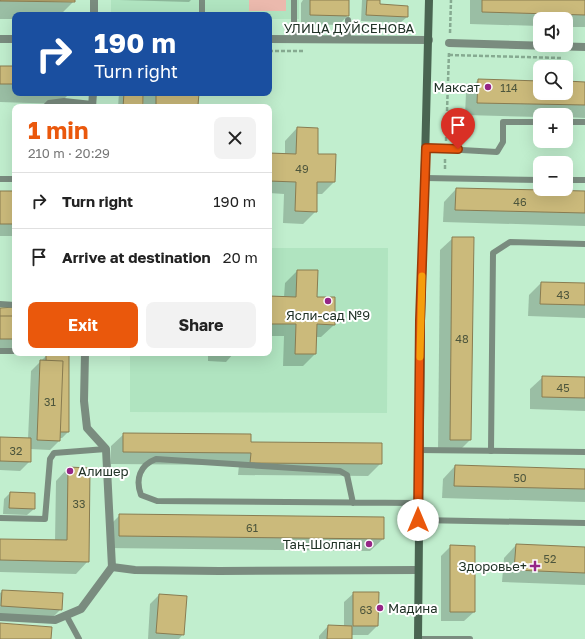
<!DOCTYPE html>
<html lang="en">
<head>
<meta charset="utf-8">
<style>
  body { margin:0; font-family:"Golos Text",sans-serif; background:#f2f2f2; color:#222; height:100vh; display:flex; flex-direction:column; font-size:15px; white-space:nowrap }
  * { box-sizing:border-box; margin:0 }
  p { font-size:13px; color:#767676 }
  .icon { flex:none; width:22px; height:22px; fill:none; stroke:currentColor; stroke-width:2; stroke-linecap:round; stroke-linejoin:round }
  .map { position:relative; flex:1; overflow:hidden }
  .sheet { position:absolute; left:12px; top:104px; width:260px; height:252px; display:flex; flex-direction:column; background:#fff; border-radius:8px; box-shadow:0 4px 16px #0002 }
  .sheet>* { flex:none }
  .guide { position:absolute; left:12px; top:12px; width:260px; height:84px; border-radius:8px; box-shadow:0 4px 16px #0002; background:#1a4fa0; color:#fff; overflow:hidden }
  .controls { position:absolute; left:533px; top:12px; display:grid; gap:8px }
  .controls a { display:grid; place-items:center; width:40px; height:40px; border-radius:8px; background:#fff; box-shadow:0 4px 16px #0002; font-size:20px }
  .pin { position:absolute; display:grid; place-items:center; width:34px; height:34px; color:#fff; margin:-41px -17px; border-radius:50% 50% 50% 0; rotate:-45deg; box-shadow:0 0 4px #0007 }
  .pin .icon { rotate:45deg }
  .me { position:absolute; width:44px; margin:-22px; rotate:0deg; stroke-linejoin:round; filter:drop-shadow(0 0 3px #0008) }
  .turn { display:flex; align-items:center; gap:14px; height:84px; padding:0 16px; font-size:18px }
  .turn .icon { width:52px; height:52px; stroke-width:2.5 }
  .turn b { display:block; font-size:28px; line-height:34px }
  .round { display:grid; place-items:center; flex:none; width:42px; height:42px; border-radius:8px; background:#f2f2f2 }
  .headline { display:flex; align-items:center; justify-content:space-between; height:68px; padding:0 16px }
  h1 { font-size:24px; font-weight:700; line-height:30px; color:#ea580c }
  .cta { display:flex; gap:8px; margin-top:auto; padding:8px 16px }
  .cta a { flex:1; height:46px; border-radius:8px; background:#ea580c; color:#fff; font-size:16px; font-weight:700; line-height:46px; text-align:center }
  .cta a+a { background:#f2f2f2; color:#222 }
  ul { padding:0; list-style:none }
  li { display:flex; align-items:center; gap:12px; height:56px; padding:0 16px; border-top:1px solid #e0e0e0 }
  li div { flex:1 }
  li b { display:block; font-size:15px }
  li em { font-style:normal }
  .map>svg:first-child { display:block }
</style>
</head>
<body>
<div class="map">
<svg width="585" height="639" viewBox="0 0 585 639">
  <rect width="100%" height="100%" fill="#c1eece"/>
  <g fill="#b0e4c0">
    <path d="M111 0H299V19H269V15H111Z"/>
    <path d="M269 248H388L387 413 130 412V353H269Z"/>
  </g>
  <rect fill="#ebb9ad" x="249" y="0" width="37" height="11"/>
  <g fill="#0003">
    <path d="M0 0H74V1L60 15H15V19H0Z"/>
    <path d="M119 0H191L189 2Z"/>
    <path d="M303 0H348V15L339 25 301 24V3Z"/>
    <path d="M362 0H379V5L407 17 400 23 361 21Z"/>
    <path d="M470 0H585V27H566V19H540V26L470 24Z"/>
    <path d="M0 67H15V93H70L59 104 0 102Z"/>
    <path d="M478 80 540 82V93H566V82L585 83V118L566 117V115H540V117L465 115 466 93Z"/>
    <path d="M119 93H142V107H118Z"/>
    <path d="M143 93H198L196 107H144Z"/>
    <path d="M297 128 334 182 322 194H316V211L303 224 283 223 284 194 269 193V154L285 155V141Z"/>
    <path d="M456 189 585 192V226L443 222 444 202Z"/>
    <rect x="0" y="192" width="15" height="44"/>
    <path d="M453 238 470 440 458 452H438L440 250Z"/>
    <path d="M297 271 334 325 321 337H316L315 354 303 366H283L284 336H269V297H284L285 283Z"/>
    <path d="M541 283 585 284V318L528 316 529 295Z"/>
    <path d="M15 308V348H0V309Z"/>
    <path d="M208 353H234L226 362 208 361Z"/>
    <path d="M47 355 68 432 62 438H59V441L50 450 30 449V461L20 471 0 470V438L28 439 31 371Z"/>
    <path d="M543 377 585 378V411L530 409V389Z"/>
    <path d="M124 434 250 443 381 463 368 476 238 475 239 465 111 464V446Z"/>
    <path d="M455 466 585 470V502L442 498 443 479Z"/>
    <path d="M68 468 88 561 76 574 0 572V540L55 541 56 481Z"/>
    <path d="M10 493 34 509 27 515 3 514 4 499Z"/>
    <path d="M120 515 383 539 370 551 107 548V528Z"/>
    <path d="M516 545 585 548V585L502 582 504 558Z"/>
    <path d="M451 546 474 612 464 621H441V556Z"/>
    <path d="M3 591 61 609 51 619 0 616V593Z"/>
    <path d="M354 593 377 626 368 635H351V639H319V636L328 626 344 627V602Z"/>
    <path d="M159 595 183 634 179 639H148L150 604Z"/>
  </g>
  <g fill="#cbba7b" stroke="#897c51">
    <path d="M0 0H75V2L0 1Z"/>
    <path d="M310 0H349V16L310 15Z"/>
    <path d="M367 0H380V4L408 6V17L366 15Z"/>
    <path d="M482 0H585V15L482 12Z"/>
    <rect x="0" y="66" width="15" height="18"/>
    <path d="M478 79 540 81V93H566V81L585 82V105L477 103Z"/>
    <path d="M124 93H143V107H123Z"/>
    <path d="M156 93H199L198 105 197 107H156Z"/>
    <path d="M297 127 318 128V154H336L335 182H317V212L295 211 296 182 269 181V153L296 154Z"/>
    <path d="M456 188 585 191V213L455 210Z"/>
    <rect x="0" y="191" width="15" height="33"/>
    <path d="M452 237H474L471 440H450Z"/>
    <path d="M297 270H318L317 297H335V325L317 324 316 354H295L296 324H269V296L296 297Z"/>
    <path d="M541 282 585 283V305L540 304Z"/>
    <path d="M15 307V332H0V308Z"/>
    <rect x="0" y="316" width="15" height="23"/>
    <path d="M46 354H69V432H47Z"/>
    <path d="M40 360 63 361 60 441 37 440Z"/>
    <path d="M542 376 585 377V398L542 397Z"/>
    <path d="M123 433 251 434V442L382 443V464L250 463 251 453 123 452Z"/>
    <path d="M0 437 31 438V462L0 461Z"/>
    <path d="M455 465 585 469V489L454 486Z"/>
    <path d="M68 467 90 468 89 562 0 560V539L67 540Z"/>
    <path d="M10 492 35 493V509L9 508Z"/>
    <path d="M119 514 384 517V539L119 536Z"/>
    <path d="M516 544 585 547V573L514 570Z"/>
    <path d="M450 545 475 546V612H450Z"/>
    <path d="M2 590 63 593 62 610 1 606Z"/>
    <path d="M353 592H379L378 626H353Z"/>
    <path d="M159 594 187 596 184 635 156 633Z"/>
    <path d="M0 623 52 627 51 639H0Z"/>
    <path d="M328 625 352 626V639H327Z"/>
  </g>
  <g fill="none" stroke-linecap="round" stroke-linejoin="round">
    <g stroke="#86aa91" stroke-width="2.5" stroke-dasharray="4 2" stroke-linecap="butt">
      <path d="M450 33 451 0"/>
      <path d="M269 51H303"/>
      <path d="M449 55 561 58"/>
      <path d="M446 141 449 52"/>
      <path d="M445 169V158"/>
    </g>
    <g stroke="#7a8c7f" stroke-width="6">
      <path d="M202 15V0"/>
      <path d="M294 39V0"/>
      <path d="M348 40V20"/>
      <path d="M45 107 49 103 64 101 92 104"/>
      <path d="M566 122H585"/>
      <path d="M426 148 497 152 503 142V122H540"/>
      <path d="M425 178 540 180"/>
      <path d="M0 179H15"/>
      <path d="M566 180H585"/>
      <path d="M0 304 15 305"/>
      <path d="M0 351H15"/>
      <path d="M418 450 585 452"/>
      <path d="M491 451 493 253 510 242 585 244"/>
      <path d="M353 503 347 475 340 471 156 459C140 465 135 479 141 495L157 501 418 503"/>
      <path d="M0 518 45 519 50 459 54 453 106 449"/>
      <path d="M418 520 585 523"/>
      <path d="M66 615 79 639"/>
      <path d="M418 639H470"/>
    </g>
    <g stroke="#7a8c7f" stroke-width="8">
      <path d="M94 15V0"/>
      <path d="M0 39H15"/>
      <path d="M269 39 429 40"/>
      <path d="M449 43 585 47"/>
      <path d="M92 107 93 93"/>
      <path d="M85 353 84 401 87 428 106 449 112 567"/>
      <path d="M112 567 135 570 219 571 418 570"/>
      <path d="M0 617 55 620 81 609 112 567"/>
    </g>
    <path stroke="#496451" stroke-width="8" d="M418 639 421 321 429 0"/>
  </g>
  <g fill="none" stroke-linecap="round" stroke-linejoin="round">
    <defs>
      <path id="route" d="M418 520 420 321 426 148 458 149"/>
    </defs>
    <use href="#route" stroke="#983908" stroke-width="10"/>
    <use href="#route" stroke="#ea580c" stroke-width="7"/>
    <path stroke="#f59e0b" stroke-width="7" d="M420 357 422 276"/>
  </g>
  <g fill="#952686" stroke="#fff" stroke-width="1.5">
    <circle cx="488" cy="87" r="4"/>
    <circle cx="328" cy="301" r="4"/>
    <circle cx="70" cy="471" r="4"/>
    <circle cx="369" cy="544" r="4"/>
    <path d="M533 560h4v4h4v4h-4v4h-4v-4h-4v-4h4z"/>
    <circle cx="380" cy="608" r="4"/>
  </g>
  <g text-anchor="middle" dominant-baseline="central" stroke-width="4" stroke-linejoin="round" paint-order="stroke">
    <g font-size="11" fill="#4c553c">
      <text x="509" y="87">114</text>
      <text x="302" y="168">49</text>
      <text x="520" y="201">46</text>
      <text x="563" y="294">43</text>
      <text x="462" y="338">48</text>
      <text x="563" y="387">45</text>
      <text x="50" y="401">31</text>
      <text x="16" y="450">32</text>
      <text x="520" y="477">50</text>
      <text x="79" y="503">33</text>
      <text x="252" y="527">61</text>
      <text x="550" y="558">52</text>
      <text x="366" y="609">63</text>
    </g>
    <g font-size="13" fill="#213327" stroke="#fff">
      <text x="349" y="28">УЛИЦА ДУЙСЕНОВА</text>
    </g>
    <g font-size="13" fill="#213327" stroke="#fff" text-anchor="end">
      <text x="480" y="87">Максат</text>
      <text x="328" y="315" text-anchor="middle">Ясли-сад №9</text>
      <text x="78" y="471" text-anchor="start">Алишер</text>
      <text x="361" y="544">Таң-Шолпан</text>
      <text x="527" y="566">Здоровье+</text>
      <text x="388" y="608" text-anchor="start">Мадина</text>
    </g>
  </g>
</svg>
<div class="controls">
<a><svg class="icon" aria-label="sound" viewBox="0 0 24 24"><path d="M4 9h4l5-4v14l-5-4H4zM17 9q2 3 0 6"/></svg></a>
<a><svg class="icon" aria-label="search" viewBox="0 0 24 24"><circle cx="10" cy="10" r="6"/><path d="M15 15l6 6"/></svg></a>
<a>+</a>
<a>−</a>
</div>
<div class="pin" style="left:458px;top:149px;background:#d93025"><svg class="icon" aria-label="arrive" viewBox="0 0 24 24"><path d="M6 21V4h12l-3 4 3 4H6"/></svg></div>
<svg class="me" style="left:418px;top:520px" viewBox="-20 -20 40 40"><circle r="19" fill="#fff"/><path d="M0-13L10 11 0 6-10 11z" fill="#ea580c"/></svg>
<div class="guide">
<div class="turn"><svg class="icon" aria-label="right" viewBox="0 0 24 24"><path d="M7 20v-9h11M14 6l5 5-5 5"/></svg><div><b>190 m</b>Turn right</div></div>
</div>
<section class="sheet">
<div class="headline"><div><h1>1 min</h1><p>210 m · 20:29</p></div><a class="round"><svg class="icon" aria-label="close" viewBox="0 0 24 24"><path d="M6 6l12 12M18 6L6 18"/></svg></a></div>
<ul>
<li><svg class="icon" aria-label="right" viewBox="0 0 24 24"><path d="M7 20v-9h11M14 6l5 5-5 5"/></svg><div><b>Turn right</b></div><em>190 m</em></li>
<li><svg class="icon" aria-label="arrive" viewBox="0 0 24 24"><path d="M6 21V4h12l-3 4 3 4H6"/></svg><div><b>Arrive at destination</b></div><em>20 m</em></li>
</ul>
<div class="cta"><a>Exit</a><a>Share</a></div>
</section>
</div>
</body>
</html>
